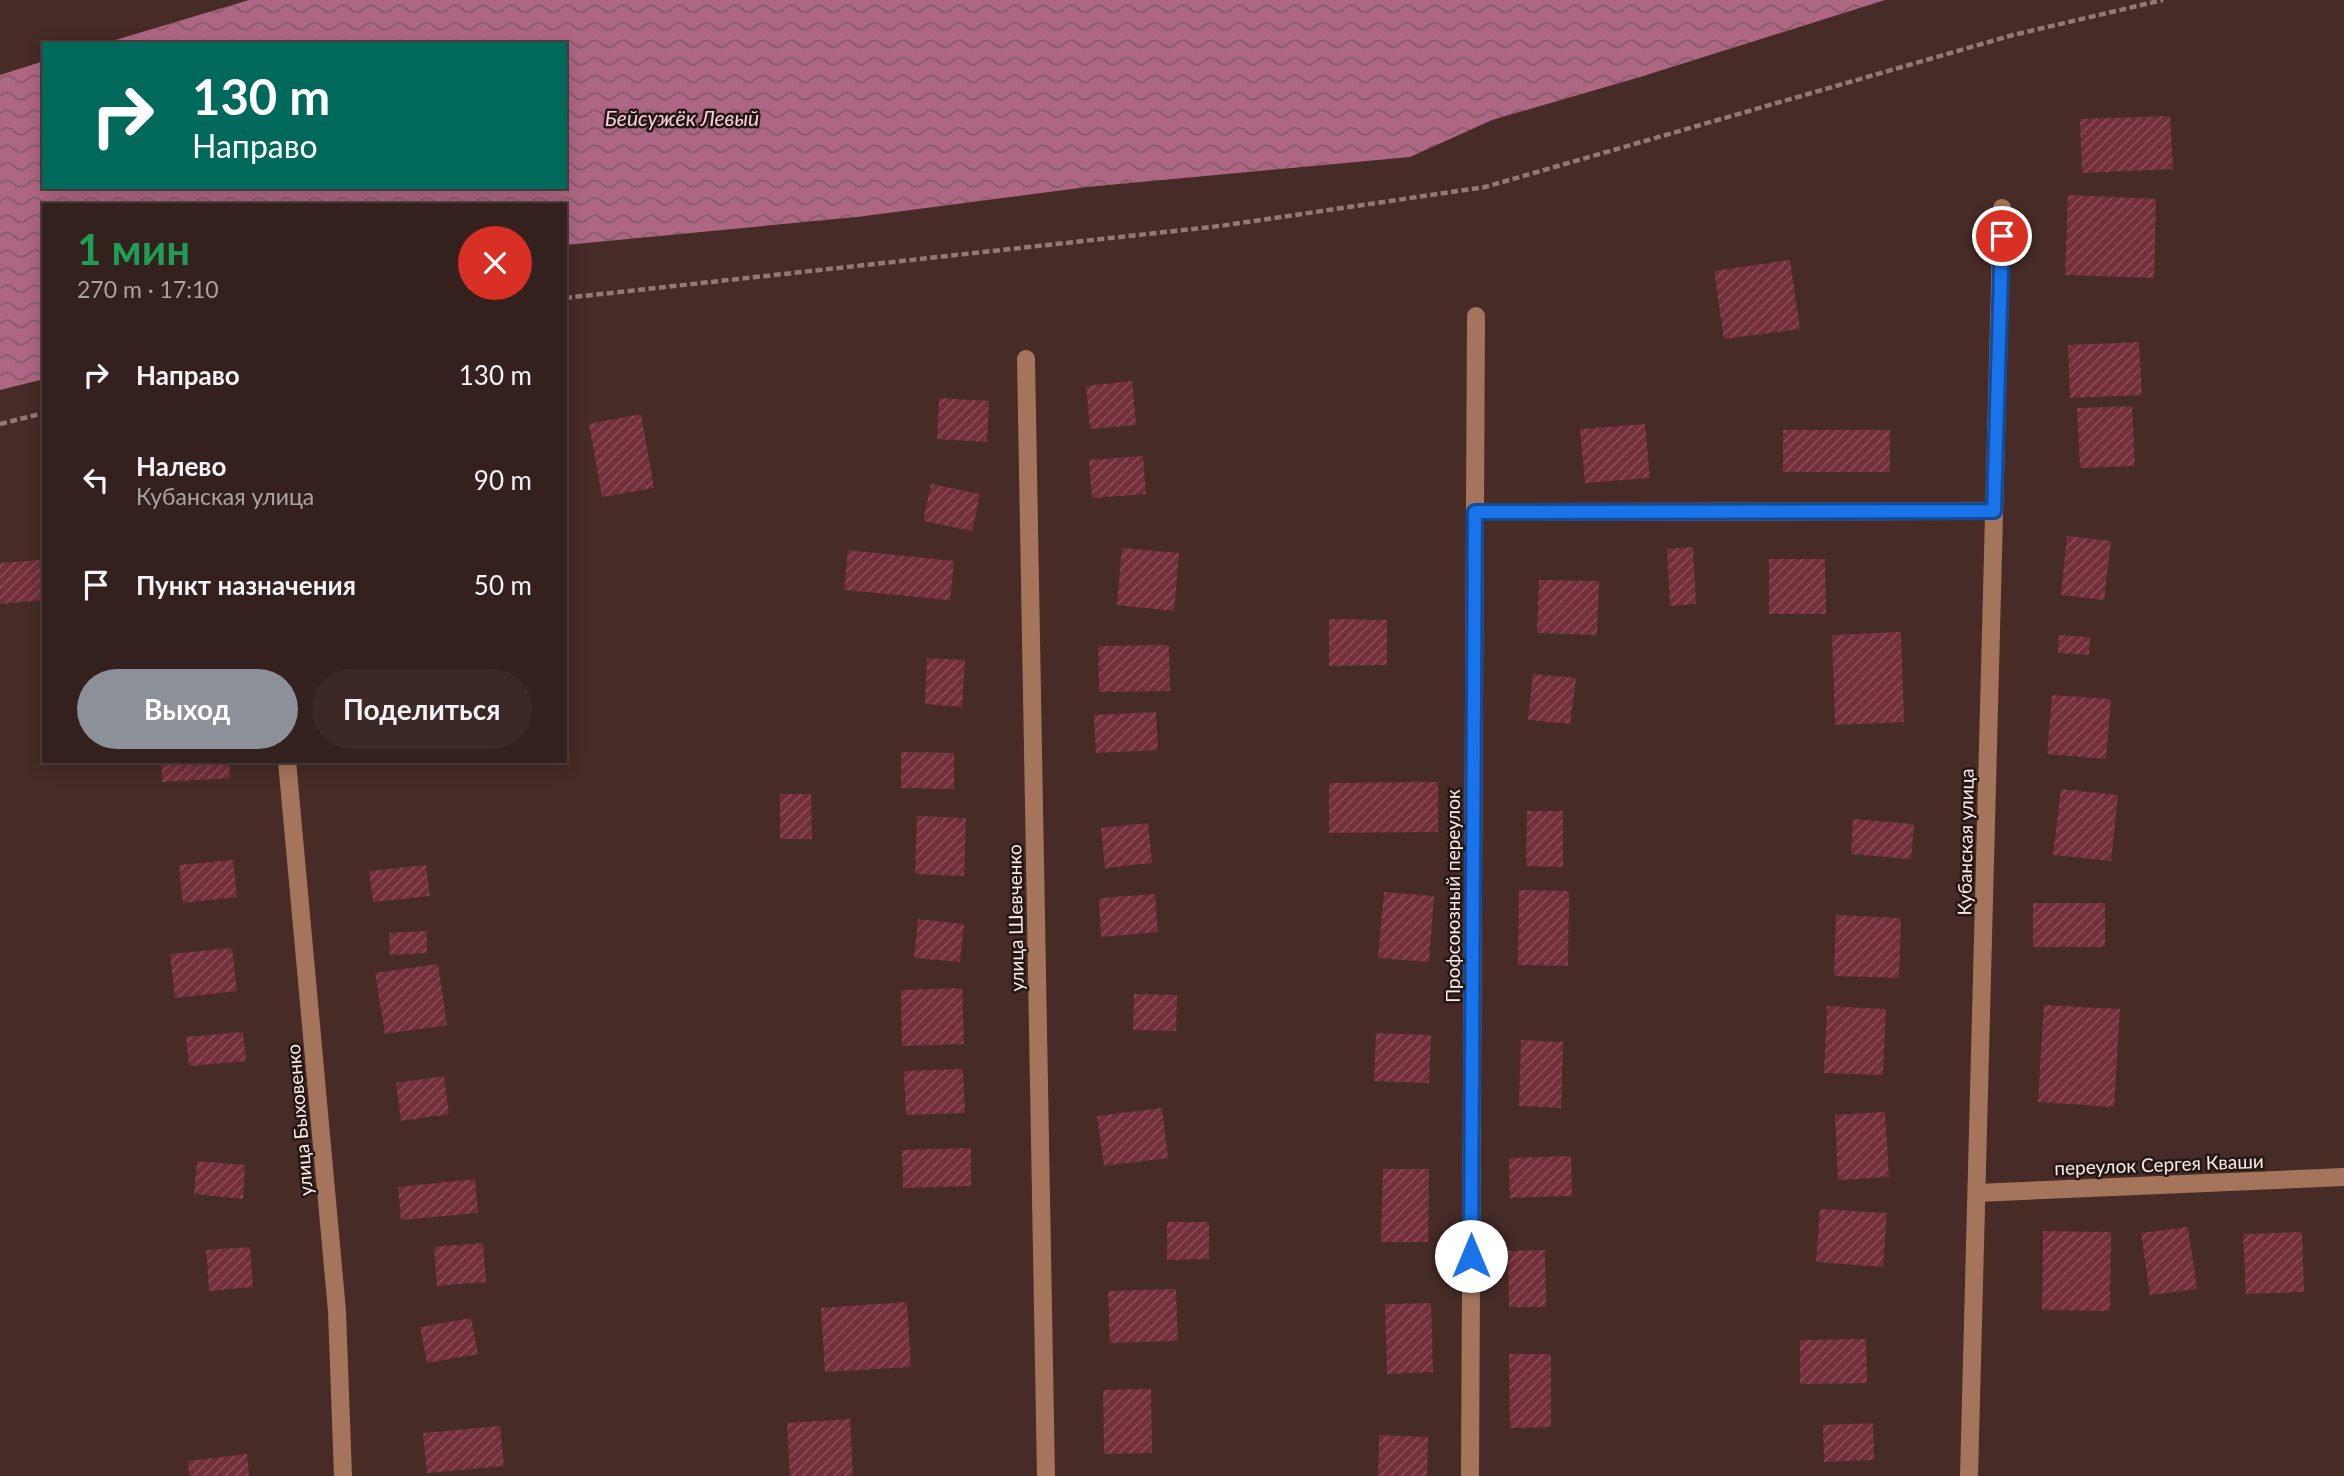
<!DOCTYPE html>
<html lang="ru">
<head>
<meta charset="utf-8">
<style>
  body { margin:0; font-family:Lato,sans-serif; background:#3c2825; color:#f1f3f6; height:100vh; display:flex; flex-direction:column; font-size:26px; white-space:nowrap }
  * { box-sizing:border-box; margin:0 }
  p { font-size:23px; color:#a9a3a3 }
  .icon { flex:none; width:38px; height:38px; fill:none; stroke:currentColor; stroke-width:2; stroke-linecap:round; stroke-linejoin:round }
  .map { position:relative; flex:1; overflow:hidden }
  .sheet { position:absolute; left:42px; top:203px; width:525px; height:560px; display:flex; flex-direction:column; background:#34201c; border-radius:0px; box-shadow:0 4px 18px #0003,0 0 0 2px #4e3e3b }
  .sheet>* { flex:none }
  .guide { position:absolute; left:42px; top:42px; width:525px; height:147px; border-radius:0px; box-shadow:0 4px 18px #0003,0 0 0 2px #4e3e3b; background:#00695c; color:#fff; overflow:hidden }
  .pin { position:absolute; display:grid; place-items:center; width:60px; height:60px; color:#fff; margin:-30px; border:4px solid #fff; border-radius:50%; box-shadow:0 2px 7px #0007 }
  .me { position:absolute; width:77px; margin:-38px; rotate:0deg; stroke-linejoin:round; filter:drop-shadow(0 0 5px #0008) }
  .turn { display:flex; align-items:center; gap:24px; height:147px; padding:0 35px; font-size:32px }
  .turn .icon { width:91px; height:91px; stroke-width:2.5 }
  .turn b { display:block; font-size:49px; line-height:60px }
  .round { display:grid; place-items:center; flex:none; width:74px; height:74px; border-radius:37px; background:#3c2825 }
  .headline { display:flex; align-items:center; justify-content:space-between; height:119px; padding:0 35px }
  h1 { font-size:42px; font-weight:700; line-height:52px; color:#1e9e55 }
  .primary-button { display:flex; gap:14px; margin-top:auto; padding:14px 35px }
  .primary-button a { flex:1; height:80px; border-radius:42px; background:#8c9099; color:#fff; font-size:28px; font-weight:700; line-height:80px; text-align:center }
  .primary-button a+a { background:#3c2825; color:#f1f3f6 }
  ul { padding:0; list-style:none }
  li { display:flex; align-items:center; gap:21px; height:105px; padding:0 35px }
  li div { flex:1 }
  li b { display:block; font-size:26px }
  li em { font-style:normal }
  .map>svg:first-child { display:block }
</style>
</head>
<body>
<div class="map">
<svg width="2344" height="1476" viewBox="0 0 2344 1476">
  <defs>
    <pattern id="water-waves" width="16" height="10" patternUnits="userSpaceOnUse" patternTransform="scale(1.75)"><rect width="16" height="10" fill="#ae6783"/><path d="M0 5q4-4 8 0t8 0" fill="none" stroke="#875a6a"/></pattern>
    <pattern id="building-hatch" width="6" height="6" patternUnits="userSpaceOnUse" patternTransform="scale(1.75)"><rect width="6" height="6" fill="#732f39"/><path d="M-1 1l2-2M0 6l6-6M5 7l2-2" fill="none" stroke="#884d56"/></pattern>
  </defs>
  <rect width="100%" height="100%" fill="#462b26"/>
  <path fill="url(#water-waves)" d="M249 0H1885L1640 77 1492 120 1410 157 1087 187 857 217 565 245V205H44V379L0 390V75L44 61V187H565V44H102Z"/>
  <g fill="url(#building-hatch)">
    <path d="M2170 116 2173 169 2082 173 2080 119Z"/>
    <path d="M2068 195 2156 199 2154 278 2065 275Z"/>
    <path d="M1790 260 1800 329 1724 339 1714 271Z"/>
    <path d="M2139 342 2142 395 2070 398 2068 345Z"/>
    <path d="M1132 381 1136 425 1090 429 1086 386Z"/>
    <path d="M939 398 989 401 987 442 937 439Z"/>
    <path d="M2132 406 2135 466 2080 468 2077 408Z"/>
    <path d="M641 414 654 488 602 497 589 424Z"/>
    <path d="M1645 424 1650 478 1585 483 1580 429Z"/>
    <rect x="1783" y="430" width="107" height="42"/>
    <path d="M1143 456 1146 494 1092 498 1089 460Z"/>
    <path d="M931 484 980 494 972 531 923 521Z"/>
    <path d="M2067 536 2111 541 2104 600 2061 595Z"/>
    <path d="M1693 547 1696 604 1670 606 1667 549Z"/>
    <path d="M1122 548 1179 553 1174 611 1117 605Z"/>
    <path d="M848 550 954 561 950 600 844 590Z"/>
    <path d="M1769 559H1825L1826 614H1769Z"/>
    <path d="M42 560 44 600 0 604V563Z"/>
    <path d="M1539 580 1599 581 1597 635 1537 633Z"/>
    <path d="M1329 619 1387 620V665L1329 666Z"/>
    <path d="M1901 632 1904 722 1835 725 1832 635Z"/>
    <path d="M2059 635 2090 637 2089 655 2058 653Z"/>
    <path d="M1169 645 1170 691 1099 692 1098 646Z"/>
    <path d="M927 658 965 660 962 707 925 704Z"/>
    <path d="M1533 674 1576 678 1570 724 1528 720Z"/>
    <path d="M2052 695 2111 699 2106 759 2047 754Z"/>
    <path d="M1156 712 1158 750 1096 753 1094 715Z"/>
    <path d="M901 752 954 753V789L901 788Z"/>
    <path d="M161 761H229L230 778 162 782Z"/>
    <path d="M1438 782V832L1329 833V783Z"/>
    <path d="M2061 789 2118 795 2111 861 2053 855Z"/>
    <path d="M780 794H811L812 839H780Z"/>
    <path d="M1527 811H1563V867L1526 866Z"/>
    <path d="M917 816 966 818 964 876 915 874Z"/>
    <path d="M1853 819 1914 824 1911 859 1851 854Z"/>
    <path d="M1148 823 1152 863 1105 868 1101 828Z"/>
    <path d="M233 860 237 897 183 903 179 865Z"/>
    <path d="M426 865 430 896 373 902 369 871Z"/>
    <path d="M1519 890 1569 891 1568 966 1518 965Z"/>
    <path d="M1384 892 1434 896 1429 962 1378 958Z"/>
    <path d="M1155 894 1158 932 1101 937 1099 898Z"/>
    <rect x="2033" y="903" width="72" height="44"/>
    <path d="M1836 915 1901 918 1899 978 1834 976Z"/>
    <path d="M918 919 964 924 960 962 914 958Z"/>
    <path d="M427 931V953L390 955 389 933Z"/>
    <path d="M232 948 237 991 175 998 170 954Z"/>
    <path d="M438 964 447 1025 385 1034 375 973Z"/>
    <path d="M962 988 964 1044 902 1046 901 990Z"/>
    <path d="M1134 994 1177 995 1176 1031 1133 1030Z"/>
    <path d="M2044 1005 2120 1009 2114 1107 2038 1102Z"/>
    <path d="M1827 1006 1886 1009 1883 1075 1824 1073Z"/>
    <path d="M243 1032 246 1061 189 1066 186 1037Z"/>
    <path d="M1376 1033 1431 1035 1429 1083 1374 1081Z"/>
    <path d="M1521 1040 1563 1042 1561 1108 1519 1106Z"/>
    <path d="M963 1069 965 1113 906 1115 904 1071Z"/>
    <path d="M444 1076 449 1114 401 1121 396 1083Z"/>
    <path d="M1162 1108 1168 1158 1104 1166 1097 1116Z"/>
    <path d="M1885 1112 1889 1177 1838 1180 1835 1115Z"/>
    <path d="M971 1148V1186L903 1188 902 1150Z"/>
    <path d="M1571 1156 1572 1196 1510 1198 1509 1158Z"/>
    <path d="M197 1161 245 1165 243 1199 194 1194Z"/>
    <path d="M1383 1169H1429L1428 1242H1381Z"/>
    <path d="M475 1179 478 1213 401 1220 398 1187Z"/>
    <path d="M1820 1209 1887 1213 1883 1267 1816 1262Z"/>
    <path d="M1167 1222H1209V1259L1167 1260Z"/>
    <path d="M2188 1227 2197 1289 2150 1295 2141 1233Z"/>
    <path d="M2043 1231 2111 1232 2110 1311 2042 1310Z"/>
    <path d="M2302 1232 2304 1292 2246 1294 2243 1234Z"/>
    <path d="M483 1243 486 1282 437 1286 434 1247Z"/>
    <path d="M250 1247 253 1287 209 1291 206 1250Z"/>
    <path d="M1545 1250 1546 1307H1509L1508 1251Z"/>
    <path d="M1176 1289 1178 1341 1110 1343 1108 1291Z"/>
    <path d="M907 1302 911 1367 825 1372 821 1308Z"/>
    <path d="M1431 1303 1433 1372 1387 1374 1385 1304Z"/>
    <path d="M471 1318 478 1354 427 1363 420 1327Z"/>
    <path d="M1866 1339 1867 1383 1800 1384V1340Z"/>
    <path d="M1509 1354H1551V1427L1510 1428Z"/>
    <path d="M1151 1389 1152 1453 1104 1454 1103 1390Z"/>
    <path d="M850 1419 853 1476H790L787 1423Z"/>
    <path d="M1873 1423 1874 1460 1824 1462 1823 1425Z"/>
    <path d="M500 1426 504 1466 427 1473 423 1433Z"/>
    <path d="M1379 1435 1428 1437 1427 1476H1378Z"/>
    <path d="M247 1454 249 1476H189L188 1461Z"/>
  </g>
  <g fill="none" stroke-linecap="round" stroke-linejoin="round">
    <g stroke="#917a75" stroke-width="4.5" stroke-dasharray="7 3.5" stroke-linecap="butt">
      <path d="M565 298 1220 226 1485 187 2013 35 2163 0"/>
      <path d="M0 424 44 413"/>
    </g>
    <g stroke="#a4755b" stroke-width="18">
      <path d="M1026 359 1046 1476"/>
      <path d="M1475 512 1994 511"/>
      <path d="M287 761 337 1311 343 1476"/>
      <path d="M1977 1193 2344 1177"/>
      <path d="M1470 1476 1476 316"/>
      <path d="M1969 1476 2002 208"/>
    </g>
  </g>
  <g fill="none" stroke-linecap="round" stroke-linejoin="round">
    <defs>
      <path id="route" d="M1471 1256 1475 512 1994 511 2002 236"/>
    </defs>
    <use href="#route" stroke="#114b97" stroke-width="18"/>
    <use href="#route" stroke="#1a73e8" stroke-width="12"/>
  </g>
  <g text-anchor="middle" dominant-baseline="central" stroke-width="5" stroke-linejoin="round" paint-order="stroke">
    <g font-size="19" fill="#fdeae6" stroke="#241815">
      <text transform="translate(1965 842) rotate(-89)">Кубанская улица</text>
      <text transform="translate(1452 896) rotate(-90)">Профсоюзный переулок</text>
      <text transform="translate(1015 918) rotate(-91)">улица Шевченко</text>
      <text transform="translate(299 1120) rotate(-95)">улица Быховенко</text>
      <text transform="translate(2159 1164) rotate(-2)">переулок Сергея Кваши</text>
    </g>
    <g font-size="21" font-style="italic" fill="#fad0df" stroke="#241815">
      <text x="682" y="117">Бейсужёк Левый</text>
    </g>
  </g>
</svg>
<div class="pin" style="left:2002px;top:236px;background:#d93025"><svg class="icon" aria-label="arrive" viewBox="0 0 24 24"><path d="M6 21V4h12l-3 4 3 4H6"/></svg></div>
<svg class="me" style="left:1471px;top:1256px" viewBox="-20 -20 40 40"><circle r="19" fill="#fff"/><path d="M0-13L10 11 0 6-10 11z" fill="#1a73e8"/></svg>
<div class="guide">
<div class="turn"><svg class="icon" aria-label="right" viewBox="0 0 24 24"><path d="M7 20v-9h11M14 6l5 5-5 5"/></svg><div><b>130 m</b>Направо</div></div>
</div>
<section class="sheet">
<div class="headline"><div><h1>1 мин</h1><p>270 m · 17:10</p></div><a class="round" style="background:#d93025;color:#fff"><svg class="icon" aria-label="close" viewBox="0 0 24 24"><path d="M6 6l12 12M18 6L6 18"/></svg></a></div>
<ul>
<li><svg class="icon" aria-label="right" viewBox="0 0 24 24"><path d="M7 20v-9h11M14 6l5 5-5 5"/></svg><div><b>Направо</b></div><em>130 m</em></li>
<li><svg class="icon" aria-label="left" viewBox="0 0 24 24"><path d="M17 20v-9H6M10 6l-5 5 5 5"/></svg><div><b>Налево</b><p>Кубанская улица</p></div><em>90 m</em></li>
<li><svg class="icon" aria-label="arrive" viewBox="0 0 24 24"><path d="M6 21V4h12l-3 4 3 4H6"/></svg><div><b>Пункт назначения</b></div><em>50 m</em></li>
</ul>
<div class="primary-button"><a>Выход</a><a>Поделиться</a></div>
</section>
</div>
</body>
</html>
